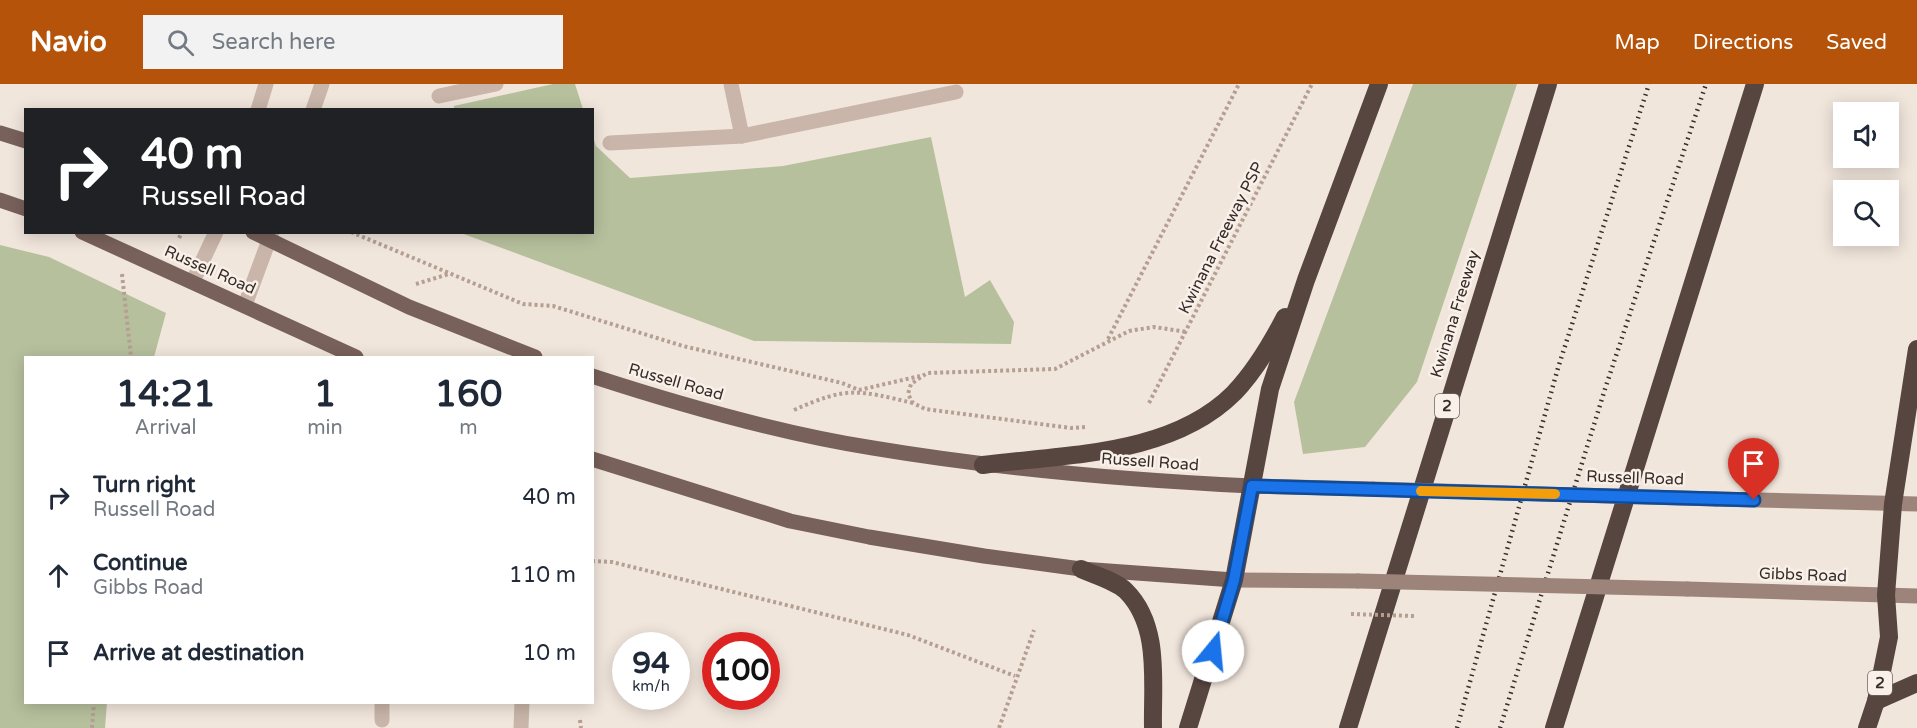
<!DOCTYPE html>
<html lang="en">
<head>
<meta charset="utf-8">
<style>
  body { margin:0; font-family:"Varela Round",sans-serif; background:#f2f2f3; color:#1f2937; height:100vh; display:flex; flex-direction:column; font-size:22px; white-space:nowrap }
  * { box-sizing:border-box; margin:0 }
  p { font-size:20px; color:#747a83 }
  .icon { flex:none; width:33px; height:33px; fill:none; stroke:currentColor; stroke-width:2; stroke-linecap:round; stroke-linejoin:round }
  .map { position:relative; flex:1; overflow:hidden }
  .side { position:absolute; left:24px; top:272px; width:570px; height:348px; display:flex; flex-direction:column; background:#fff; border-radius:0px; box-shadow:0 3px 15px #0003 }
  .side>* { flex:none }
  .hud { position:absolute; left:24px; top:24px; width:570px; height:126px; border-radius:0px; box-shadow:0 3px 15px #0003; background:#202124; color:#fff; overflow:hidden }
  .controls { position:absolute; left:1833px; top:18px; display:grid; gap:12px }
  .controls a { display:grid; place-items:center; width:66px; height:66px; border-radius:0px; background:#fff; box-shadow:0 3px 15px #0003; font-size:30px }
  .speed { position:absolute; left:612px; top:548px; display:flex; gap:12px; font-size:30px; font-weight:700; text-align:center }
  .speed>* { display:grid; place-content:center; width:78px; height:78px; border-radius:50%; background:#fff; box-shadow:0 3px 15px #0003; line-height:1 }
  .speed small { font-size:15px; font-weight:400 }
  .speed .limit { border:9px solid #d22; background:#fff; color:#111 }
  .pin { position:absolute; display:grid; place-items:center; width:51px; height:51px; color:#fff; margin:-62px -26px; border-radius:50% 50% 50% 0; rotate:-45deg; box-shadow:0 0 6px #0007 }
  .pin .icon { rotate:45deg }
  .me { position:absolute; width:66px; margin:-33px; rotate:17deg; stroke-linejoin:round; filter:drop-shadow(0 0 4px #0008) }
  .turn { display:flex; align-items:center; gap:21px; height:126px; padding:0 18px; font-size:27px }
  .turn .icon { width:78px; height:78px; stroke-width:2.5 }
  .turn b { display:block; font-size:42px; line-height:51px }
  .eta { display:flex; justify-content:space-evenly; align-items:center; height:102px; text-align:center }
  .eta b { font-size:36px; font-weight:700; line-height:42px }
  ul { padding:0; list-style:none }
  li { display:flex; align-items:center; gap:18px; height:78px; padding:0 18px }
  li div { flex:1 }
  li b { display:block; font-size:22px }
  li em { font-style:normal }
  header { display:flex; align-items:center; gap:36px; box-sizing:border-box; height:84px; padding:0 30px; background:#b45309; color:#fff }
  header strong { font-size:28px }
  nav { display:flex; gap:33px; margin-inline-start:auto; font-size:21px }
  .search { width:420px; height:54px; background:#f2f2f3; display:flex; align-items:center; gap:15px; box-sizing:border-box; padding:0 21px; border-radius:0px; color:#747a83; font-size:22px }
  .map>svg:first-child { display:block }
</style>
</head>
<body>
<header>
<strong>Navio</strong>
<div class="search"><svg class="icon" aria-label="search" viewBox="0 0 24 24"><circle cx="10" cy="10" r="6"/><path d="M15 15l6 6"/></svg>Search here</div>
<nav><a>Map</a><a>Directions</a><a>Saved</a></nav>
</header>
<div class="map">
<svg width="1917" height="644" viewBox="0 0 1917 644">
  <rect width="100%" height="100%" fill="#f1e6dc"/>
  <g fill="#b7c09d">
    <path d="M553 0H575L583 25H454V22Z"/>
    <path d="M1413 0H1517L1417 298 1365 363 1303 370 1294 318Z"/>
    <path d="M593 53 596 62 630 94 783 82 931 53 965 213 990 196 1014 238 1011 260 754 257 461 149 592 148Z"/>
    <path d="M0 161 49 173 166 229 154 273H26V618H107L105 644H0Z"/>
  </g>
  <g fill="none" stroke-linecap="round" stroke-linejoin="round">
    <g stroke="#b59f93" stroke-width="4" stroke-dasharray="3 3" stroke-linecap="butt">
      <path d="M351 148 523 220 553 222 683 262 842 299 859 306 920 292"/>
      <path d="M179 154 182 148"/>
      <path d="M122 190 131 273"/>
      <path d="M416 200 449 190"/>
      <path d="M1108 255 1239 0"/>
      <path d="M1149 319 1312 0"/>
      <path d="M794 326C848 302 857 306 913 319"/>
      <path d="M1085 343 1071 344 925 325 913 319 908 310 911 300 927 289 1055 285 1129 247 1154 243 1187 248"/>
      <path d="M592 477 612 478 908 551 1015 592"/>
      <path d="M580 636 581 644"/>
      <path d="M92 644 94 618"/>
      <path d="M999 644 1034 546"/>
    </g>
    <g stroke="#c9b5a9" stroke-width="15">
      <path d="M731 0 742 52"/>
      <path d="M439 12 496 0"/>
      <path d="M610 59 742 52 956 8"/>
      <path d="M382 636V618"/>
    </g>
    <g stroke="#c9b5a9" stroke-width="15">
      <path d="M258 26 266 0"/>
      <path d="M313 26 322 0"/>
      <path d="M193 197 216 148"/>
      <path d="M245 221 272 148"/>
      <path d="M521 644 522 618"/>
    </g>
    <g stroke="#9d847a" stroke-width="15">
      <path d="M1252 402 1373 405"/>
      <path d="M1716 415 1917 420"/>
      <path d="M1234 496 1358 497"/>
      <path d="M1687 505 1917 512"/>
    </g>
    <g stroke="#78615a" stroke-width="15">
      <path d="M0 49 26 57"/>
      <path d="M0 116 26 125"/>
      <path d="M82 148 356 273"/>
      <path d="M253 148 409 223 535 273"/>
      <path d="M592 292C684 322 778 349 873 364 999 385 1125 396 1252 402"/>
      <path d="M592 375 790 437 869 453 984 472 1081 485 1234 496"/>
    </g>
    <g stroke="#574540" stroke-width="18">
      <path d="M983 381C1066 370 1171 372 1234 309 1255 287 1271 260 1285 233"/>
      <path d="M1081 485C1094 491 1116 497 1126 507 1161 542 1152 599 1153 644"/>
      <path d="M1876 617 1917 599"/>
      <path d="M1188 644 1234 496 1270 305 1306 196 1379 0"/>
      <path d="M1348 644 1548 0"/>
      <path d="M1554 644 1755 0"/>
      <path d="M1867 644 1876 617 1889 553 1886 511 1893 420 1917 265"/>
    </g>
    <g stroke="#362c28" stroke-width="4.5" stroke-dasharray="1.5 4.5" stroke-linecap="butt">
      <path d="M1457 644 1558 284 1649 0"/>
      <path d="M1500 644 1605 305 1706 0"/>
    </g>
    <path stroke="#b59f93" stroke-width="4" stroke-dasharray="3 3" stroke-linecap="butt" d="M1351 530 1414 532"/>
    <g stroke="#9d847a" stroke-width="15">
      <path d="M1373 405 1716 415"/>
      <path d="M1358 497 1687 505"/>
    </g>
  </g>
  <g fill="none" stroke-linecap="round" stroke-linejoin="round">
    <defs>
      <path id="route" d="M1213 567 1234 496 1252 402 1754 416"/>
    </defs>
    <use href="#route" stroke="#114b97" stroke-width="15"/>
    <use href="#route" stroke="#1a73e8" stroke-width="10"/>
    <path stroke="#f59e0b" stroke-width="10" d="M1421 407 1555 410"/>
  </g>
  <g text-anchor="middle" dominant-baseline="central" stroke-width="5" stroke-linejoin="round" paint-order="stroke">
    <g fill="#f9f0e9" stroke="#706762" stroke-width="1.5">
      <rect x="1435" y="310" width="24" height="24" rx="4.5"/>
      <rect x="1868" y="587" width="24" height="24" rx="4.5"/>
    </g>
    <g font-size="15" font-weight="bold" fill="#362c28">
      <text x="1447" y="322">2</text>
      <text x="1880" y="599">2</text>
    </g>
    <g font-size="16" fill="#362c28" stroke="#f9f0e9">
      <text transform="translate(1221 154) rotate(-63)">Kwinana Freeway PSP</text>
      <text transform="translate(210 186) rotate(24)">Russell Road</text>
      <text transform="translate(1455 230) rotate(-73)">Kwinana Freeway</text>
      <text transform="translate(676 298) rotate(16)">Russell Road</text>
      <text transform="translate(1150 378) rotate(4)">Russell Road</text>
      <text transform="translate(1635 394) rotate(2)">Russell Road</text>
      <text transform="translate(1803 491) rotate(2)">Gibbs Road</text>
    </g>
  </g>
</svg>
<div class="controls">
<a><svg class="icon" aria-label="sound" viewBox="0 0 24 24"><path d="M4 9h4l5-4v14l-5-4H4zM17 9q2 3 0 6"/></svg></a>
<a><svg class="icon" aria-label="search" viewBox="0 0 24 24"><circle cx="10" cy="10" r="6"/><path d="M15 15l6 6"/></svg></a>
</div>
<div class="speed"><div>94<small>km/h</small></div><div class="limit">100</div></div>
<div class="pin" style="left:1754px;top:416px;background:#d93025"><svg class="icon" aria-label="arrive" viewBox="0 0 24 24"><path d="M6 21V4h12l-3 4 3 4H6"/></svg></div>
<svg class="me" style="left:1213px;top:567px" viewBox="-20 -20 40 40"><circle r="19" fill="#fff"/><path d="M0-13L10 11 0 6-10 11z" fill="#1a73e8"/></svg>
<div class="hud">
<div class="turn"><svg class="icon" aria-label="right" viewBox="0 0 24 24"><path d="M7 20v-9h11M14 6l5 5-5 5"/></svg><div><b>40 m</b>Russell Road</div></div>
</div>
<section class="side">
<div class="eta">
<div><b>14:21</b><p>Arrival</p></div>
<div><b>1</b><p>min</p></div>
<div><b>160</b><p>m</p></div>
</div>
<ul>
<li><svg class="icon" aria-label="right" viewBox="0 0 24 24"><path d="M7 20v-9h11M14 6l5 5-5 5"/></svg><div><b>Turn right</b><p>Russell Road</p></div><em>40 m</em></li>
<li><svg class="icon" aria-label="ahead" viewBox="0 0 24 24"><path d="M12 20V5M6 11l6-6 6 6"/></svg><div><b>Continue</b><p>Gibbs Road</p></div><em>110 m</em></li>
<li><svg class="icon" aria-label="arrive" viewBox="0 0 24 24"><path d="M6 21V4h12l-3 4 3 4H6"/></svg><div><b>Arrive at destination</b></div><em>10 m</em></li>
</ul>
</section>
</div>
</body>
</html>
